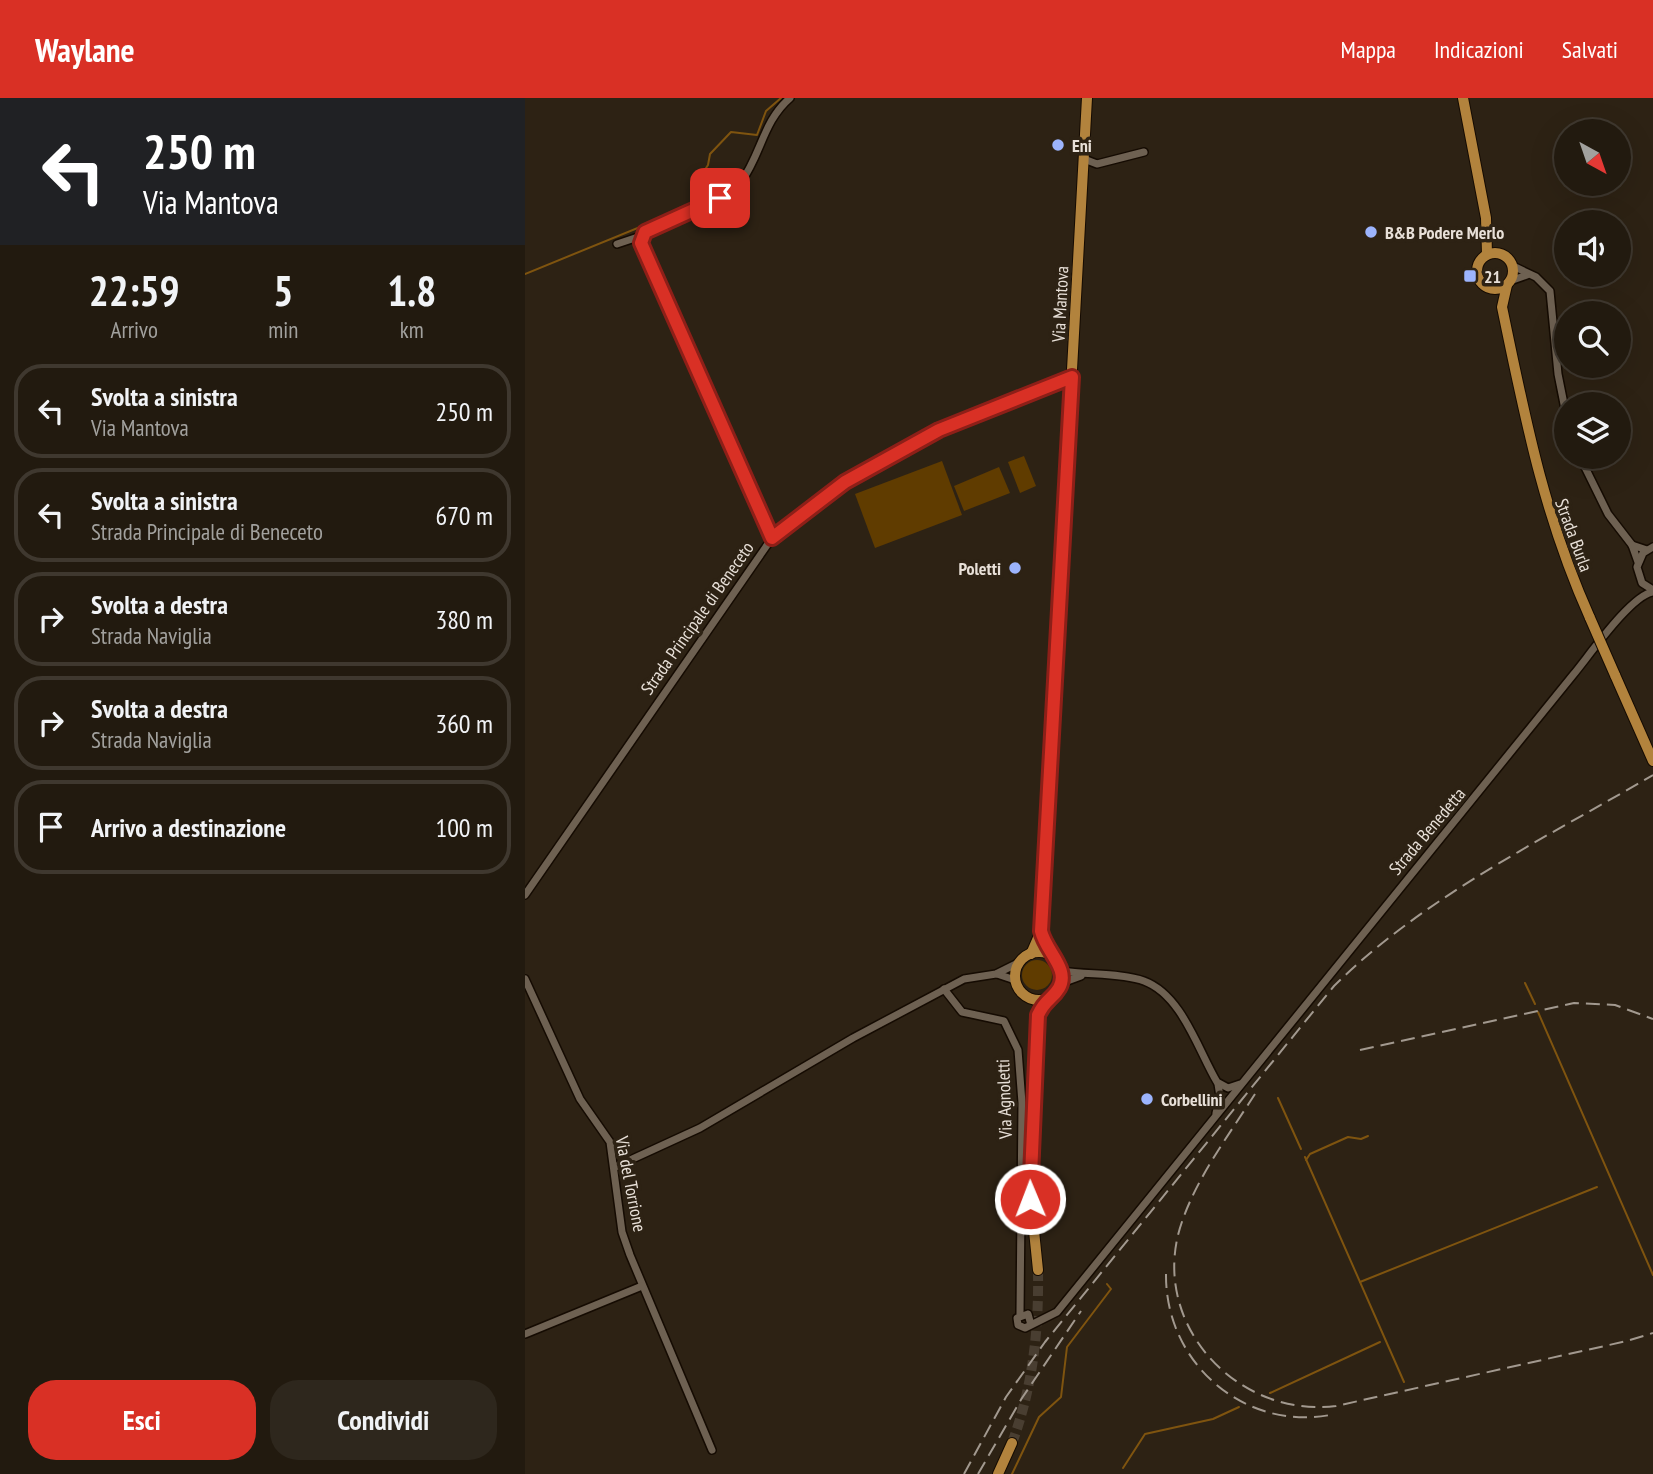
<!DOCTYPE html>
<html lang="it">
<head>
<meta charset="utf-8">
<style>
  body { margin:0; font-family:"PT Sans Narrow",sans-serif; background:#2e271d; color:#f1f3f6; height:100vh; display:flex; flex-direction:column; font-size:26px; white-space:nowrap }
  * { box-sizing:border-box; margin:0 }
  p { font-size:23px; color:#a2a19e }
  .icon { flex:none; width:38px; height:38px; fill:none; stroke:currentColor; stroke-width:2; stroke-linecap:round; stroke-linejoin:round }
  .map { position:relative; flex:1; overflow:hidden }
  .drawer { display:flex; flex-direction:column; background:#221a0f; width:525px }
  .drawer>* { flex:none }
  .hud { background:#202124; color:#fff; overflow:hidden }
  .needle { width:46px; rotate:140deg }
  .tools { position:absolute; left:1029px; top:21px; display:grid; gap:14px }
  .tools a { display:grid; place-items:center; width:77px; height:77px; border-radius:50%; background:#221a0f; box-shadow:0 7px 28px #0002,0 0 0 2px #3f382f; font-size:35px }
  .pin { position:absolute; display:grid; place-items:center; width:60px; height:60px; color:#fff; margin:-30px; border-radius:14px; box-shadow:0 4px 10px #0006 }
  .me { position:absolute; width:77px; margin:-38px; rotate:359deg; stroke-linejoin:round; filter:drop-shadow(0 0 5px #0008) }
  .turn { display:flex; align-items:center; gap:24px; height:147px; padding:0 28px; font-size:32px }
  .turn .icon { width:91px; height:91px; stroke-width:2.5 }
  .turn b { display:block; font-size:49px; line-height:60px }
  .eta { display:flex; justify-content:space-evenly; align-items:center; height:119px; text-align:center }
  .eta b { font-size:42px; font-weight:800; line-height:49px }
  .cta { display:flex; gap:14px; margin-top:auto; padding:14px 28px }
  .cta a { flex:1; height:80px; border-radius:28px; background:#d93025; color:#fff; font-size:28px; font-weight:800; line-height:80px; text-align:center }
  .cta a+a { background:#2e271d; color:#f1f3f6 }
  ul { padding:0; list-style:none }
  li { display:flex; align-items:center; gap:21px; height:94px; margin:0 14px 10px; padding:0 14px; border:4px solid #3f382f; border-radius:28px }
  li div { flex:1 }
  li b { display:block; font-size:26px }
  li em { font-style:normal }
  header { display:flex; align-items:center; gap:42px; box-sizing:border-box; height:98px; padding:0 35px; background:#d93025; color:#fff }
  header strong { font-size:33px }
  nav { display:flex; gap:38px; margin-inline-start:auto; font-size:24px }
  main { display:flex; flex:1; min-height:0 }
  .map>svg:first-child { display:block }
</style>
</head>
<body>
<header>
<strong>Waylane</strong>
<nav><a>Mappa</a><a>Indicazioni</a><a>Salvati</a></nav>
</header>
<main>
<section class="drawer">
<div class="hud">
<div class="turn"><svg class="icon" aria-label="left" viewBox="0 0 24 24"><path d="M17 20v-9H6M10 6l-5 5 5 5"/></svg><div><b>250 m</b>Via Mantova</div></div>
</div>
<div class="eta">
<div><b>22:59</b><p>Arrivo</p></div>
<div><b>5</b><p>min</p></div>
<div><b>1.8</b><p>km</p></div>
</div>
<ul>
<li><svg class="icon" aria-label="left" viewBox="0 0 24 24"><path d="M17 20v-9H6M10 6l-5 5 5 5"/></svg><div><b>Svolta a sinistra</b><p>Via Mantova</p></div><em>250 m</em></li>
<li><svg class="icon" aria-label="left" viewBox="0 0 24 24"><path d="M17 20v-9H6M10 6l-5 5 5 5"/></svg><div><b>Svolta a sinistra</b><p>Strada Principale di Beneceto</p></div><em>670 m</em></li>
<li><svg class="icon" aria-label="right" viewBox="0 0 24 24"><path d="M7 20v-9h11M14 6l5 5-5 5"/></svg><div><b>Svolta a destra</b><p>Strada Naviglia</p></div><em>380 m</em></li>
<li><svg class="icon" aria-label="right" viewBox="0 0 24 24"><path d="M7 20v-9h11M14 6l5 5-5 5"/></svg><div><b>Svolta a destra</b><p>Strada Naviglia</p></div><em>360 m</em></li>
<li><svg class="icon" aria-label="arrive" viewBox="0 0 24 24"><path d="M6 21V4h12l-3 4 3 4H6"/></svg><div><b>Arrivo a destinazione</b></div><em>100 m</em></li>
</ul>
<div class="cta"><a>Esci</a><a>Condividi</a></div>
</section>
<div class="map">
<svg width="1128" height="1376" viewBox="0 0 1128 1376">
  <rect width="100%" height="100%" fill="#2d2214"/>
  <g fill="#603c00">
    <path d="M499 358 511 388 495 395 483 364Z"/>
    <path d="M417 363 437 417 350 450 330 396Z"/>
    <path d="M474 369 485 395 439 413 429 388Z"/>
    <circle cx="512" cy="877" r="15"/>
  </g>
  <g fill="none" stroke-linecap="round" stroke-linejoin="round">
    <g stroke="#7f540f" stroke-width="2">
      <path d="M0 176 169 107 168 90 183 67 185 56 206 34 232 37 241 13 256 0"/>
      <path d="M1000 885 1010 906"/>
      <path d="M1013 914 1128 1177"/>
      <path d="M753 1000 776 1051"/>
      <path d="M780 1059 879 1284"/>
      <path d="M781 1062 785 1056 823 1039 836 1041 843 1038"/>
      <path d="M835 1184 1072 1089"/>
      <path d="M745 1295 855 1244"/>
      <path d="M598 1370 620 1336 688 1321 714 1309"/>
      <path d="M487 1376 514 1319 536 1299 542 1249 586 1191 582 1186"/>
    </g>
    <path stroke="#493e31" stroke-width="10" stroke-dasharray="10 5" stroke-linecap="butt" d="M487 1345C508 1289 514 1231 513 1172"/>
    <defs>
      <g id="minor">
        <path d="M559 61 572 66 619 54"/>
        <path d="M92 146 116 138"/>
        <path d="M988 168 1011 179 1025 193 1033 276 1041 316"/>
        <path d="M985 183 1002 177"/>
        <path d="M1055 359 1083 416 1107 447"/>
        <path d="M247 440 115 141 120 134C150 120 195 112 216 84 236 57 238 23 265 0"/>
        <path d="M1128 449 1118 455 1112 469 1117 485 1128 492"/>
        <path d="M1113 464 1107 447 1122 452"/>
        <path d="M0 797 247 440 320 384 414 332 547 279"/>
        <path d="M537 873C562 877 597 875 619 883 657 897 673 952 692 984L703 990 715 986"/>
        <path d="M472 876 490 882"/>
        <path d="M0 881 55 1001 85 1044 97 1134 105 1157 187 1352"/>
        <path d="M537 885 556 878"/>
        <path d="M419 891 437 914 479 923 493 952 497 1005 495 1216"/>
        <path d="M691 1015 695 999 693 986"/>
        <path d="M90 1069 175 1030 328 940 439 881 471 876 495 864"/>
        <path d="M506 1227 503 1216 492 1220 493 1227 500 1230 532 1214 1048 577C1064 558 1106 497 1128 494"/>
        <path d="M0 1236 117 1188"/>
      </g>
      <g id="major">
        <path d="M938 0 961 120 962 156"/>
        <circle cx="970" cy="173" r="18"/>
        <path d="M982 187 977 209C1000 319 1018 415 1065 520"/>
        <path d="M1090 577 1128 663"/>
        <circle cx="514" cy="878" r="24"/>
        <path d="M506 856 516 833 562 0"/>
        <path d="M513 1172 504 1084 512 923 521 901"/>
        <path d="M473 1376 487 1345"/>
      </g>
    </defs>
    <use href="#minor" stroke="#150b02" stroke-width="10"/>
    <use href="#major" stroke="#150b02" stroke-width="12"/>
    <use href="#minor" stroke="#6e6152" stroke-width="7"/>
    <use href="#major" stroke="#b2833d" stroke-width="10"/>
    <g stroke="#a2998f" stroke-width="2" stroke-dasharray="14 7" stroke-linecap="butt">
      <path d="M835 952 1049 905 1090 907 1128 921"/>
      <path d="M730 996C702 1040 666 1087 653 1137 630 1233 716 1320 811 1308L1102 1243 1128 1235"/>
      <path d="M641 1176C640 1264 718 1333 805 1317"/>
      <path d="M439 1376 481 1299 520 1244 809 888C900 798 1019 741 1128 677"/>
      <path d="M453 1376 497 1300 556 1213"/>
    </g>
    <defs>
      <path id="major-bridge" d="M1065 520 1090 577"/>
    </defs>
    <use href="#major-bridge" stroke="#150b02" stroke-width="12" stroke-linecap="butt"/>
    <use href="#major-bridge" stroke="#b2833d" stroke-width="10"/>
  </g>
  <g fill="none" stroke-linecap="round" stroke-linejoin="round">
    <defs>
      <path id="route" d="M195 100 120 134 116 145 247 440 320 384 414 332 547 279 516 833C521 854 545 871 534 890 527 902 521 900 513 917L505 1101"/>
    </defs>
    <use href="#route" stroke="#8d1f18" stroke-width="18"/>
    <use href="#route" stroke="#d93025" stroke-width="12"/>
  </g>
  <g fill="#9cb4fd" stroke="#2d2214" stroke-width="2.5">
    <circle cx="533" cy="47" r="7"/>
    <circle cx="846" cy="134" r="7"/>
    <rect x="938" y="171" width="14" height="14" rx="3.5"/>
    <circle cx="490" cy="470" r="7"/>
    <circle cx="622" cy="1001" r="7"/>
  </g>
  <g text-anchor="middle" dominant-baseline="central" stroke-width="7" stroke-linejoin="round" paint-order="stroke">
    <g font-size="18" font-weight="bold" fill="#e8e0d8" stroke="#2d2214" text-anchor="start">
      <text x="547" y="47">Eni</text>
      <text x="860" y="134">B&amp;B Podere Merlo</text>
      <text x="959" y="178">21</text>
      <text x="476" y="470" text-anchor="end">Poletti</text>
      <text x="636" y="1001">Corbellini</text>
    </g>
    <g font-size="18" fill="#e8e0d8" stroke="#2d2214">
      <text transform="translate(535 206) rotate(-87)">Via Mantova</text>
      <text transform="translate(1049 437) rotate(70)">Strada Burla</text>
      <text transform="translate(172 520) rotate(-55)">Strada Principale di Beneceto</text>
      <text transform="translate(902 733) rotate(-50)">Strada Benedetta</text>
      <text transform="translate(479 1001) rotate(-92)">Via Agnoletti</text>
      <text transform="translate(106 1086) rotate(79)">Via del Torrione</text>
    </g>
  </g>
</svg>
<div class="tools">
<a><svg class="needle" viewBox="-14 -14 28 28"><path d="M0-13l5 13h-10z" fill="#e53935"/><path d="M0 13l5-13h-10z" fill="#a2a19e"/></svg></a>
<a><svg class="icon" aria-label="sound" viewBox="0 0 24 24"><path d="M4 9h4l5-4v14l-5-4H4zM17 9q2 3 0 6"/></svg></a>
<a><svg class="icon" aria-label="search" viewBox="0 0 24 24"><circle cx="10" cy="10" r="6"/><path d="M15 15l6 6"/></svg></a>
<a><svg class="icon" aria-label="layers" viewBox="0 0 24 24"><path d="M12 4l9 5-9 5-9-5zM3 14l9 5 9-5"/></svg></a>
</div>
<div class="pin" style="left:195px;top:100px;background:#d93025"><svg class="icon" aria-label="arrive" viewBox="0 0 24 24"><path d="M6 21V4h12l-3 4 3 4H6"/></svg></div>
<svg class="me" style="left:505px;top:1101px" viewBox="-20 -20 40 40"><circle r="17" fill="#d93025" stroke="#fff" stroke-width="3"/><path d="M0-11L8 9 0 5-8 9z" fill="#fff"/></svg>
</div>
</main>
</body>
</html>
